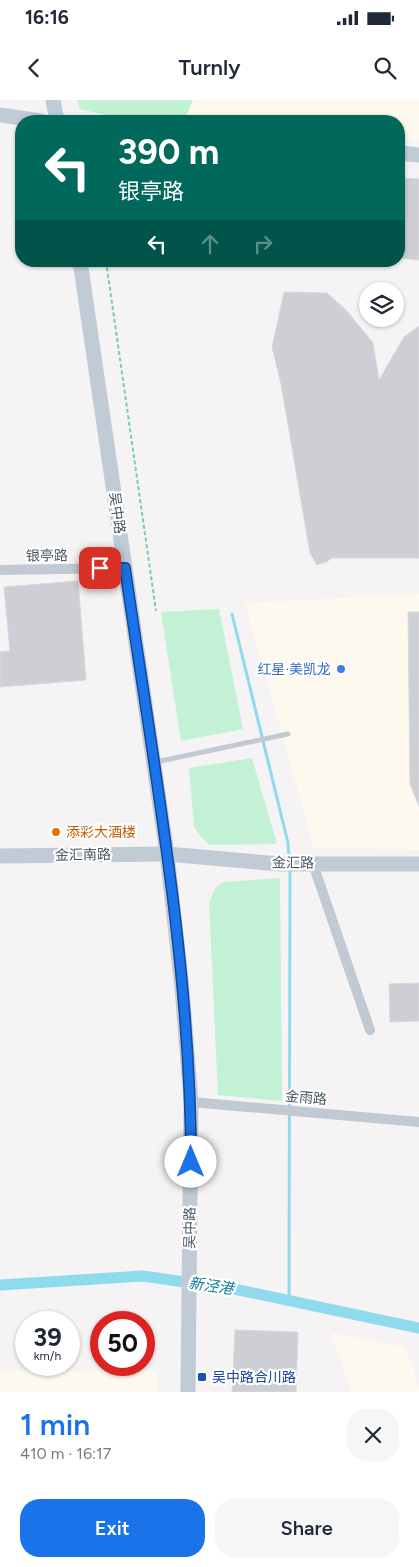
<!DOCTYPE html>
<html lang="en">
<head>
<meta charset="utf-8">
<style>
  body { margin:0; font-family:Figtree,"Noto Sans SC",sans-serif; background:#f6f6f7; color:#1f2937; height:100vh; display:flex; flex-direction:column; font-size:19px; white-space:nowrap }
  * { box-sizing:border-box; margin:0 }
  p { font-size:16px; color:#747a83 }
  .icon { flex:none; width:28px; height:28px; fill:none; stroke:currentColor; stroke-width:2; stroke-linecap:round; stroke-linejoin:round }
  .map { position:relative; height:1292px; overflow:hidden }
  .side { display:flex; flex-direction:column; background:#fff; flex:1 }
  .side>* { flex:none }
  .banner { position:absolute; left:15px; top:15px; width:390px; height:152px; border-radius:20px; box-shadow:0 1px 4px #0004; background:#00695c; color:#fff; overflow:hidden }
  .fabs { position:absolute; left:359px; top:182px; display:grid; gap:10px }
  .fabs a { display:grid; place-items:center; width:45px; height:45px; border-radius:50%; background:#fff; box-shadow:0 1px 4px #0004; font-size:25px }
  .speed { position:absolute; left:15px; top:1211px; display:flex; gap:10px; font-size:25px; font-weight:700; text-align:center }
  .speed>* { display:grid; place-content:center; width:65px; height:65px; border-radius:50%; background:#fff; box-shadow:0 1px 4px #0004; line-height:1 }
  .speed small { font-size:12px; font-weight:400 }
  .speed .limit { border:8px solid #d22; background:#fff; color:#111 }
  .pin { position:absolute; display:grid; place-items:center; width:42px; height:42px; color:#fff; margin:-21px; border-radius:10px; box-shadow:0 2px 8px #0006 }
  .me { position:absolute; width:55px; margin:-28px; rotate:0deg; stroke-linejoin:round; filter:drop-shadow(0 0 4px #0008) }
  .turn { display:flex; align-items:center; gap:18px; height:105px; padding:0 20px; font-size:22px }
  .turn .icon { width:65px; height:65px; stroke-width:2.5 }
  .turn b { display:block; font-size:35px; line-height:42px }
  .lanes { display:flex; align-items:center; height:48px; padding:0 20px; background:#0003; justify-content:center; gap:25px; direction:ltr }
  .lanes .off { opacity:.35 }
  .round { display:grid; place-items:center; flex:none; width:52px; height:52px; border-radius:20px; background:#f6f6f7 }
  .overview { display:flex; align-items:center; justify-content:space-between; height:85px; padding:0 20px }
  h1 { font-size:30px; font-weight:600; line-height:38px; color:#1a73e8 }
  .cta { display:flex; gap:10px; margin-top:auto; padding:10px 20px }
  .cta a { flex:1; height:58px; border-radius:20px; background:#1a73e8; color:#fff; font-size:20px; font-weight:600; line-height:58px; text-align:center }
  .cta a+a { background:#f6f6f7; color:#1f2937 }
  .status { display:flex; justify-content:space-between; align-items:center; height:35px; padding:0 25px; background:#fff; direction:ltr }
  .status svg { height:14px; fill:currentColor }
  header { display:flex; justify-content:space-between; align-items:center; height:65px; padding:0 20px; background:#fff; font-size:22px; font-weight:600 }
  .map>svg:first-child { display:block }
</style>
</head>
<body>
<div class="status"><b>16:16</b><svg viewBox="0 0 49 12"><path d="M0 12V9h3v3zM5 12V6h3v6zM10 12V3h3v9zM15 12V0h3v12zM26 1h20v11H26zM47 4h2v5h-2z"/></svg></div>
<header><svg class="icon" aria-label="back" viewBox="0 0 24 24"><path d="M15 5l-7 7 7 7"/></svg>Turnly<svg class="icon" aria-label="search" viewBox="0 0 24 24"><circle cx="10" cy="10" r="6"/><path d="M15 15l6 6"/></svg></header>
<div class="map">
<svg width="419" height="1292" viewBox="0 0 419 1292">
  <rect width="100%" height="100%" fill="#f5f3f3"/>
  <g fill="#fdf9ef">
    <path d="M193 0H419V41L399 38V21H184Z"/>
    <path d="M419 494V750L314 748 245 503Z"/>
    <path d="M330 1232 406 1247 419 1287V1292H352Z"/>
    <path d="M0 1271 157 1272 158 1292H0Z"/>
  </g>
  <g fill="#c3f1d5">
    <path d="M77 0H193L184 21C149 21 114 18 80 9Z"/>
    <path d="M219 509 243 629 181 641 161 512Z"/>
    <path d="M252 658 277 744 210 745 201 737 194 727 189 668Z"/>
    <path d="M280 778 282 1001 218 995 209 802 216 787 224 782Z"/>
  </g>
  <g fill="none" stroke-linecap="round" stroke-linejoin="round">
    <g stroke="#90daee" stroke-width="3">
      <path d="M232 514 288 743 289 760"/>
      <path d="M289 1201 290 769"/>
    </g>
    <path stroke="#90daee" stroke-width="11" d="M0 1185 143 1176 239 1190 419 1228"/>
  </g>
  <g fill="#cdcfd5" stroke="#d7d9de">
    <path d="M399 78 419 79V160L399 158Z"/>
    <path d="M284 192 327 193 347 211 373 243 379 280 404 237 419 226V458H332L326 462 317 465 310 453 281 284 272 247Z"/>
    <path d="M78 481 86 580 0 587V552L10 551 4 487Z"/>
    <path d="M408 512H419V706L410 684Z"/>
    <path d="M419 883V921L390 922 389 884Z"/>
    <path d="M235 1230 298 1232 296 1292H232Z"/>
  </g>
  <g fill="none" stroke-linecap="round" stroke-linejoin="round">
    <path stroke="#7ad0a6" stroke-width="2" stroke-dasharray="4 2.5" stroke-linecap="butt" d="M106 161 156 511"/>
    <path stroke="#c1cad2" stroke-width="5" d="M156 662 288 634"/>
    <g stroke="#c1cad2" stroke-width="10">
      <path d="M0 470 125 468"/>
      <path d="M313 764 370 930"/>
      <path d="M191 1002 419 1022"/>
    </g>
    <g stroke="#c1cbd6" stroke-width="15">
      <path d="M53 0 57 21"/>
      <path d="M0 15 41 21"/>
      <path d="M399 53 419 55"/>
      <path d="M80 161 167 754 182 888 191 1002 188 1292"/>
      <path d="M0 756 167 754 280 764H419"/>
    </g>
  </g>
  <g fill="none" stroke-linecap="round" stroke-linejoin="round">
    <defs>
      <path id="route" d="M100 468H125C153 663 191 864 191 1062"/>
    </defs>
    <use href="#route" stroke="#114b97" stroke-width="12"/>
    <use href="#route" stroke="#1a73e8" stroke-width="9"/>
  </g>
  <circle fill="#3f7fe0" stroke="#fff" stroke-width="2" cx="341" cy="569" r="5"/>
  <circle fill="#e8710a" stroke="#fff" stroke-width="2" cx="56" cy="732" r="5"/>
  <rect fill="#1a4fb4" stroke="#fff" stroke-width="2" x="197" y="1272" width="10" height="10" rx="2.5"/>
  <g text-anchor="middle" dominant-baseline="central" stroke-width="4.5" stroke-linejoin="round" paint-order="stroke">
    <g font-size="14" fill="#4a5661" stroke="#fff">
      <text transform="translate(117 413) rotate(82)">吴中路</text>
      <text transform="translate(47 456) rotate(-1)">银亭路</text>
      <text transform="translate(83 755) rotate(-1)">金汇南路</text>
      <text transform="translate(293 763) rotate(1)">金汇路</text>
      <text transform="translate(306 998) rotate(5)">金雨路</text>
      <text transform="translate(190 1128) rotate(-89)">吴中路</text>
    </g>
    <g font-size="14" fill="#366cbe" stroke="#fff" text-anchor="end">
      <text x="331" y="569">红星·美凯龙</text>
    </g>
    <g font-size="14" fill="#c56008" stroke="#fff" text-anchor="start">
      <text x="66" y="732">添彩大酒楼</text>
    </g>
    <g font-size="14" fill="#164399" stroke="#fff" text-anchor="start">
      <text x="212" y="1277">吴中路合川路</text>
    </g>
    <g font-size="15" font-style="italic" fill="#0c7c9b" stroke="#fff">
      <text transform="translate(211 1186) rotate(8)">新泾港</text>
    </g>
  </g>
</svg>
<div class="fabs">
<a><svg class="icon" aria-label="layers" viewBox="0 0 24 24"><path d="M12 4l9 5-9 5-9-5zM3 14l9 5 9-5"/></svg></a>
</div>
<div class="speed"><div>39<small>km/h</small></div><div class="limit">50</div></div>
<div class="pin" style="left:100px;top:468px;background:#d93025"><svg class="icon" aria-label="arrive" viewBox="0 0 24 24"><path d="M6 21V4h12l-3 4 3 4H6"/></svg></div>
<svg class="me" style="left:191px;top:1062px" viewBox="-20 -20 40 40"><circle r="19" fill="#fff"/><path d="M0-13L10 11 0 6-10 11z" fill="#1a73e8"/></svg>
<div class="banner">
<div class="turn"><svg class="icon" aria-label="left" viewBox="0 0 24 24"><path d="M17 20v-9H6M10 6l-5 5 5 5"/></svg><div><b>390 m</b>银亭路</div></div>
<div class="lanes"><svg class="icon" aria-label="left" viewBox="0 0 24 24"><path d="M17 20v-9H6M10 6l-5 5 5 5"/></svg><svg class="icon off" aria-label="ahead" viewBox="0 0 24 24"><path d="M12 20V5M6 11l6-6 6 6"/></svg><svg class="icon off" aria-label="right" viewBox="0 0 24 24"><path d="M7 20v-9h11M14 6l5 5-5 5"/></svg></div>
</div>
</div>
<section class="side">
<div class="overview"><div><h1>1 min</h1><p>410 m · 16:17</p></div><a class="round"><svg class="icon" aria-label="close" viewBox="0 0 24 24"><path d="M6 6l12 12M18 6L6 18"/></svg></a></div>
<div class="cta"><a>Exit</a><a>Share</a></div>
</section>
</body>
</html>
